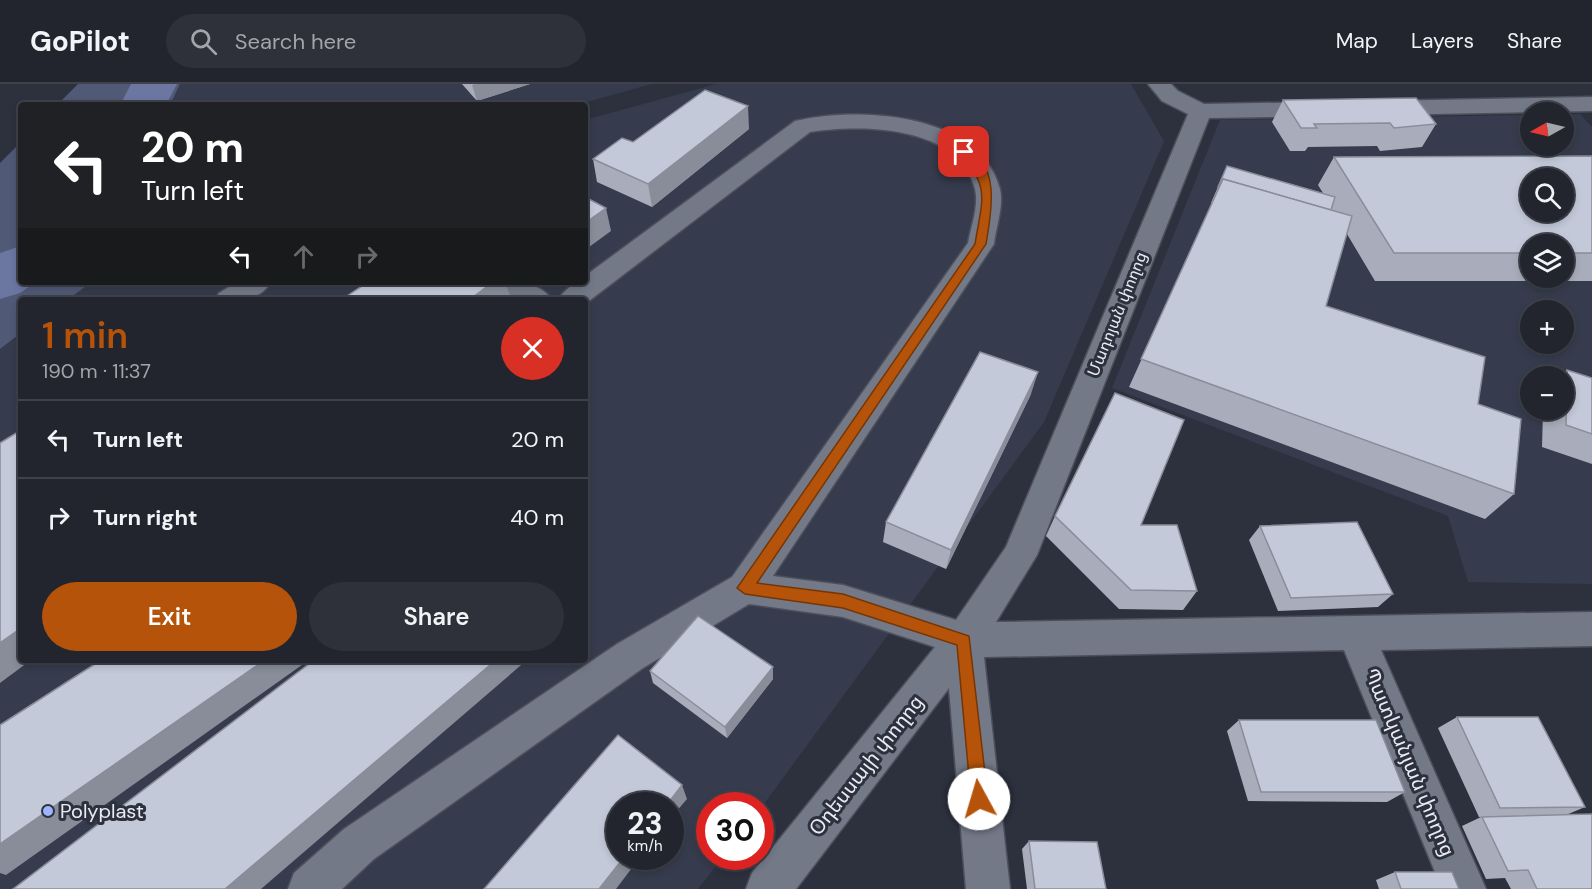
<!DOCTYPE html>
<html lang="en">
<head>
<meta charset="utf-8">
<style>
  body { margin:0; font-family:"DM Sans","Noto Sans Armenian",sans-serif; background:#2e313a; color:#f1f3f6; height:100vh; display:flex; flex-direction:column; font-size:22px; white-space:nowrap }
  * { box-sizing:border-box; margin:0 }
  p { font-size:20px; color:#a2a5aa }
  .icon { flex:none; width:33px; height:33px; fill:none; stroke:currentColor; stroke-width:2; stroke-linecap:round; stroke-linejoin:round }
  .map { position:relative; flex:1; overflow:hidden }
  .details { position:absolute; left:18px; top:213px; width:570px; height:366px; display:flex; flex-direction:column; background:#22252e; border-radius:6px; box-shadow:0 3px 9px #0003,0 0 0 2px #3f424a }
  .details>* { flex:none }
  .guide { position:absolute; left:18px; top:18px; width:570px; height:183px; border-radius:6px; box-shadow:0 3px 9px #0003,0 0 0 2px #3f424a; background:#202124; color:#fff; overflow:hidden }
  .needle { width:39px; rotate:262deg }
  .buttons { position:absolute; left:1520px; top:18px; display:grid; gap:12px }
  .buttons a { display:grid; place-items:center; width:54px; height:54px; border-radius:50%; background:#22252e; box-shadow:0 3px 9px #0003,0 0 0 2px #3f424a; font-size:30px }
  .speed { position:absolute; left:606px; top:708px; display:flex; gap:12px; font-size:30px; font-weight:700; text-align:center }
  .speed>* { display:grid; place-content:center; width:78px; height:78px; border-radius:50%; background:#22252e; box-shadow:0 3px 9px #0003,0 0 0 2px #3f424a; line-height:1 }
  .speed small { font-size:15px; font-weight:400 }
  .speed .limit { border:9px solid #d22; background:#fff; color:#111 }
  .pin { position:absolute; display:grid; place-items:center; width:51px; height:51px; color:#fff; margin:-26px; border-radius:12px; box-shadow:0 3px 9px #0006 }
  .me { position:absolute; width:66px; margin:-33px; rotate:354deg; stroke-linejoin:round; filter:drop-shadow(0 0 4px #0008) }
  .turn { display:flex; align-items:center; gap:21px; height:126px; padding:0 24px; font-size:27px }
  .turn .icon { width:78px; height:78px; stroke-width:2.5 }
  .turn b { display:block; font-size:42px; line-height:51px }
  .lanes { display:flex; align-items:center; height:57px; padding:0 24px; background:#0003; justify-content:center; gap:30px; direction:ltr }
  .lanes .off { opacity:.35 }
  .round { display:grid; place-items:center; flex:none; width:63px; height:63px; border-radius:32px; background:#2e313a }
  .head { display:flex; align-items:center; justify-content:space-between; height:102px; padding:0 24px }
  h1 { font-size:36px; font-weight:600; line-height:45px; color:#b45309 }
  .action { display:flex; gap:12px; margin-top:auto; padding:12px 24px }
  .action a { flex:1; height:69px; border-radius:36px; background:#b45309; color:#fff; font-size:24px; font-weight:600; line-height:69px; text-align:center }
  .action a+a { background:#2e313a; color:#f1f3f6 }
  ul { padding:0; list-style:none }
  li { display:flex; align-items:center; gap:18px; height:78px; padding:0 24px; border-top:2px solid #3f424a }
  li div { flex:1 }
  li b { display:block; font-size:22px }
  li em { font-style:normal }
  header { display:flex; align-items:center; gap:36px; box-sizing:border-box; height:84px; padding:0 30px; background:#22252e; border-bottom:2px solid #3f424a }
  header strong { font-size:28px }
  nav { display:flex; gap:33px; margin-inline-start:auto; font-size:21px }
  .search { width:420px; height:54px; background:#2e313a; display:flex; align-items:center; gap:15px; box-sizing:border-box; padding:0 21px; border-radius:33px; color:#a2a5aa; font-size:22px }
  .map>svg:first-child { display:block }
</style>
</head>
<body>
<header>
<strong>GoPilot</strong>
<div class="search"><svg class="icon" aria-label="search" viewBox="0 0 24 24"><circle cx="10" cy="10" r="6"/><path d="M15 15l6 6"/></svg>Search here</div>
<nav><a>Map</a><a>Layers</a><a>Share</a></nav>
</header>
<div class="map">
<svg width="1592" height="805" viewBox="0 0 1592 805">
  <rect width="100%" height="100%" fill="#2d313e"/>
  <g fill="#363c4d" fill-rule="evenodd">
    <path d="M180 0H652L576 21H170Z"/>
    <path d="M716 0H1131L1164 57 1044 338 761 724 760 722H710V772L723 773 698 805H0V265L21 249V576H585V216H67L92 198H585V36ZM620 722H670V772H620Z"/>
    <path d="M1580 30 1592 43V500L1468 498 1448 432 1112 304 1220 36 1530 31V62H1563V31ZM1530 94H1563V128H1530ZM1530 160H1563V194H1530ZM1530 226H1563V260H1530ZM1530 292H1563V326H1530Z"/>
  </g>
  <g fill="#505976">
    <path d="M78 0H180L170 21H57Z"/>
    <path d="M21 58V198H92L67 216H21V249L0 265V79Z"/>
  </g>
  <g fill="none" stroke-linecap="round" stroke-linejoin="round">
    <g fill="#6b77a1" fill-rule="evenodd">
      <path d="M131 0H177L166 21H120Z"/>
      <path d="M21 162V198H36L20 209 0 215V169Z"/>
    </g>
    <defs>
      <g id="minor">
        <path d="M1148 0H1171L1178 7 1204 20 1323 18 1331 20 1334 25 1331 30 1323 32 1209 34 1037 471 996 538 1592 528V562L1381 566 1486 805H1442L1344 566 984 573 1010 805H966L949 604 796 805H746L752 789 935 563 843 533 749 520 643 584 374 775 342 805H288L294 789 344 745 617 560 732 493 968 159C971 142 979 122 975 105 959 41 861 40 810 48L585 220V216H558C564 206 574 198 585 198V192L795 37C857 22 980 28 1000 105 1004 122 996 143 994 160L773 492 843 501 956 536 1006 463 1188 30 1162 17Z"/>
        <path d="M1592 13V27L1378 31 1370 29 1367 24 1370 19 1378 17Z"/>
        <path d="M237 198H271C258 219 237 216 215 216L219 209Z"/>
        <path d="M487 198C509 198 539 195 552 216 530 216 501 219 487 198Z"/>
      </g>
    </defs>
    <use href="#minor" stroke="#4d505b" stroke-width="3"/>
    <use href="#minor" fill="#747988" fill-rule="evenodd"/>
  </g>
  <g fill="#a9adbb" fill-rule="evenodd">
    <path d="M462 0H530L477 17Z"/>
    <path d="M1283 16 1436 40 1422 63 1380 67 1377 62 1308 63 1305 67H1290L1272 38Z"/>
    <path d="M749 45 652 123 597 98 593 75Z"/>
    <path d="M1592 72V197H1375L1347 150 1326 222 1478 320 1514 410 1485 435 1129 303 1212 120 1211 119 1227 82 1323 109 1318 101 1334 73ZM1530 160H1563V194H1530Z"/>
    <path d="M1567 286 1592 294V380L1542 363 1543 326H1563V292H1560Z"/>
    <path d="M1031 310 946 485 883 458 886 438Z"/>
    <path d="M1055 432 1141 441 1197 507 1183 526 1119 525 1046 452Z"/>
    <path d="M1260 442 1393 510 1378 523 1278 527 1249 456Z"/>
    <path d="M650 587 773 595 727 654 653 599Z"/>
    <path d="M1457 633 1585 723 1566 731 1592 805H1511L1505 794 1486 795 1462 742 1481 733H1479L1438 644Z"/>
    <path d="M1239 636 1405 708 1387 718 1248 717 1227 647Z"/>
    <path d="M1029 757 1106 805H1027L1022 765Z"/>
    <path d="M1395 788 1459 805H1379L1376 796Z"/>
  </g>
  <g fill="#898d99">
    <path d="M475 0H530L477 17 472 1Z"/>
    <path d="M748 22 749 45 652 123 648 100Z"/>
    <path d="M606 124 611 147 585 166V139Z"/>
    <path d="M493 198H505L511 214 508 216H469Z"/>
    <path d="M1038 288 1031 310 946 485 951 466Z"/>
    <path d="M21 544V576H31L0 599V559Z"/>
    <path d="M265 576H309L6 791 0 789V760Z"/>
    <path d="M496 576H527L261 805H225Z"/>
    <path d="M773 583V595L727 654 725 643Z"/>
    <path d="M682 701 687 715 670 735V722H666Z"/>
    <path d="M625 772H641L616 805H599Z"/>
  </g>
  <g fill="#c4c9da" stroke="#898d99" stroke-width="1.5" fill-rule="evenodd">
    <path d="M705 6 748 22 648 100 593 75 622 54 633 58Z"/>
    <path d="M1416 14 1436 40 1394 44 1390 39 1314 40 1317 44H1301L1283 16Z"/>
    <path d="M1592 72V169H1563V160H1530V169H1394L1334 73ZM1530 94H1563V128H1530Z"/>
    <path d="M1227 82 1335 113 1331 126 1223 95 1219 103H1218Z"/>
    <path d="M1223 95 1352 132 1326 222 1485 273 1478 320 1521 335 1514 410 1141 275Z"/>
    <path d="M585 113 606 124 585 139Z"/>
    <path d="M368 198H493L469 216H341Z"/>
    <path d="M234 213 238 216H229Z"/>
    <path d="M980 268 1038 288 951 466 886 438Z"/>
    <path d="M1567 286 1592 294V350L1566 341Z"/>
    <path d="M1115 309 1184 336 1141 441H1177L1197 507 1131 506 1055 432Z"/>
    <path d="M21 346V544L0 559V359Z"/>
    <path d="M1357 438 1393 510 1291 514 1260 442Z"/>
    <path d="M698 532 773 583 725 643 650 587Z"/>
    <path d="M101 576H265L0 760V641Z"/>
    <path d="M314 576H496L225 805H13Z"/>
    <path d="M1457 633H1538L1585 723 1500 724Z"/>
    <path d="M1239 636H1376L1405 708H1261Z"/>
    <path d="M618 651 682 701 666 722H620V772H625L599 805H484Z"/>
    <path d="M1592 730V805H1537L1528 786 1508 787 1482 733Z"/>
    <path d="M1029 757 1097 758 1106 805H1035Z"/>
    <path d="M1395 788H1452L1459 805H1401Z"/>
  </g>
  <path fill="#b45309" stroke="#753606" stroke-width="1.5" d="M964 65C1002 79 991 130 986 160L757 499 843 510 969 552 988 715 985 721 979 723 973 721 971 715 957 561 843 524 745 510 737 504 975 160C982 116 991 103 959 68Z"/>
  <circle fill="#9eb3fd" stroke="#2d313e" stroke-width="2" cx="48" cy="727" r="6"/>
  <g text-anchor="middle" dominant-baseline="central" stroke-width="6" stroke-linejoin="round" paint-order="stroke">
    <g font-size="16" fill="#e8ebf3" stroke="#2d313e">
      <text transform="translate(1117 230) rotate(-68)">Մադոյան փողոց</text>
    </g>
    <g font-size="20" fill="#e8ebf3" stroke="#2d313e">
      <text transform="translate(1410 678) rotate(67)">Պատկանյան փողոց</text>
      <text transform="translate(866 681) rotate(-52)">Օդեսսայի փողոց</text>
    </g>
    <g font-size="20" fill="#e8ebf3" stroke="#2d313e" text-anchor="start">
      <text x="60" y="727">Polyplast</text>
    </g>
  </g>
</svg>
<div class="buttons">
<a><svg class="needle" viewBox="-14 -14 28 28"><path d="M0-13l5 13h-10z" fill="#e53935"/><path d="M0 13l5-13h-10z" fill="#a2a5aa"/></svg></a>
<a><svg class="icon" aria-label="search" viewBox="0 0 24 24"><circle cx="10" cy="10" r="6"/><path d="M15 15l6 6"/></svg></a>
<a><svg class="icon" aria-label="layers" viewBox="0 0 24 24"><path d="M12 4l9 5-9 5-9-5zM3 14l9 5 9-5"/></svg></a>
<a>+</a>
<a>−</a>
</div>
<div class="speed"><div>23<small>km/h</small></div><div class="limit">30</div></div>
<div class="pin" style="left:964px;top:68px;background:#d93025"><svg class="icon" aria-label="arrive" viewBox="0 0 24 24"><path d="M6 21V4h12l-3 4 3 4H6"/></svg></div>
<svg class="me" style="left:979px;top:715px" viewBox="-20 -20 40 40"><circle r="19" fill="#fff"/><path d="M0-13L10 11 0 6-10 11z" fill="#b45309"/></svg>
<div class="guide">
<div class="turn"><svg class="icon" aria-label="left" viewBox="0 0 24 24"><path d="M17 20v-9H6M10 6l-5 5 5 5"/></svg><div><b>20 m</b>Turn left</div></div>
<div class="lanes"><svg class="icon" aria-label="left" viewBox="0 0 24 24"><path d="M17 20v-9H6M10 6l-5 5 5 5"/></svg><svg class="icon off" aria-label="ahead" viewBox="0 0 24 24"><path d="M12 20V5M6 11l6-6 6 6"/></svg><svg class="icon off" aria-label="right" viewBox="0 0 24 24"><path d="M7 20v-9h11M14 6l5 5-5 5"/></svg></div>
</div>
<section class="details">
<div class="head"><div><h1>1 min</h1><p>190 m · 11:37</p></div><a class="round" style="background:#d93025;color:#fff"><svg class="icon" aria-label="close" viewBox="0 0 24 24"><path d="M6 6l12 12M18 6L6 18"/></svg></a></div>
<ul>
<li><svg class="icon" aria-label="left" viewBox="0 0 24 24"><path d="M17 20v-9H6M10 6l-5 5 5 5"/></svg><div><b>Turn left</b></div><em>20 m</em></li>
<li><svg class="icon" aria-label="right" viewBox="0 0 24 24"><path d="M7 20v-9h11M14 6l5 5-5 5"/></svg><div><b>Turn right</b></div><em>40 m</em></li>
</ul>
<div class="action"><a>Exit</a><a>Share</a></div>
</section>
</div>
</body>
</html>
